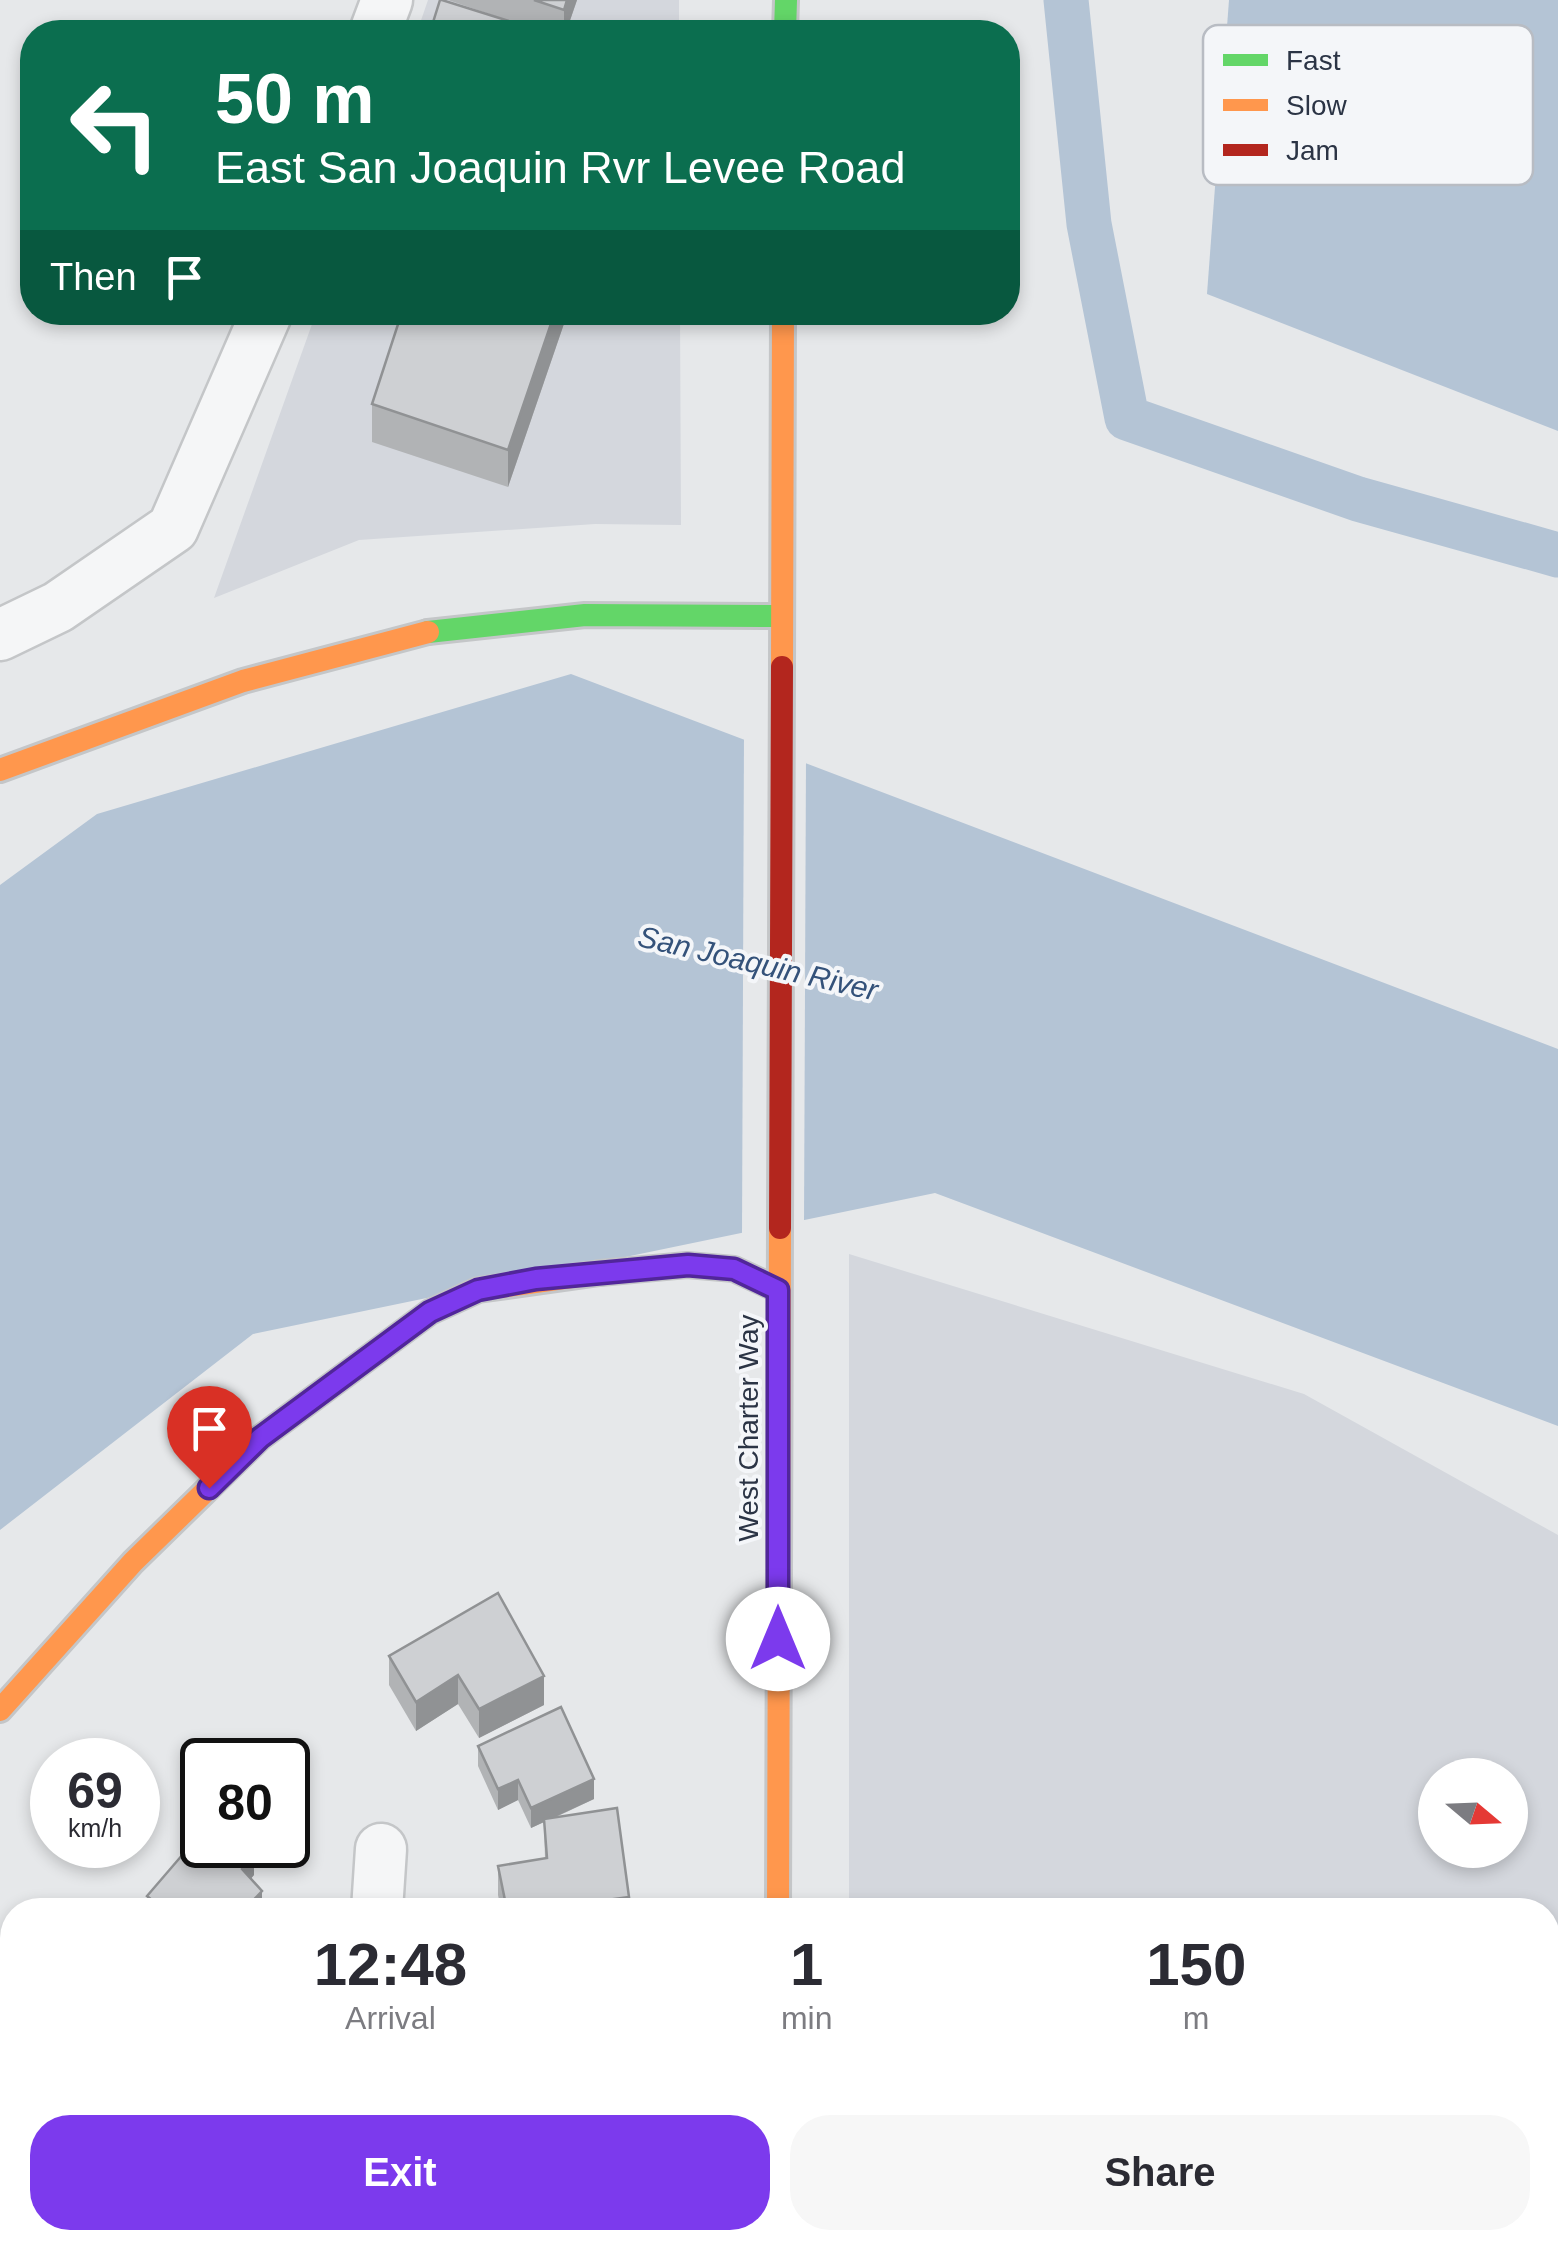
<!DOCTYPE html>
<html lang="en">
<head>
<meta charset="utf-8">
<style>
  body { margin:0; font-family:Helvetica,sans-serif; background:#f7f7f7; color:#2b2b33; height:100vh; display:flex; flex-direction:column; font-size:38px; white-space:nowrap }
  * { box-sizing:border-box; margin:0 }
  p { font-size:32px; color:#7c7c81 }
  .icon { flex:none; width:55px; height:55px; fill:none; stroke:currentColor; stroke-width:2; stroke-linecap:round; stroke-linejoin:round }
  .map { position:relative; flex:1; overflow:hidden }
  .drawer { position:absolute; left:0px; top:1898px; width:1560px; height:352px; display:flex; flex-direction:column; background:#fff; border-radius:40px 40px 0 0; box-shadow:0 5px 15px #0003 }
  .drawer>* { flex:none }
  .top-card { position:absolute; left:20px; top:20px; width:1000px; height:305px; border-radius:40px; box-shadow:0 5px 15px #0003; background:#0b6e4f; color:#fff; overflow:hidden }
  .needle { width:65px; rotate:109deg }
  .tools { position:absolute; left:1418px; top:1758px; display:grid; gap:20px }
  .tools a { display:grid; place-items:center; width:110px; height:110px; border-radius:50%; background:#fff; box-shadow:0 5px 15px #0003; font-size:50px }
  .speed { position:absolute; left:30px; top:1738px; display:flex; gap:20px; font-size:50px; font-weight:700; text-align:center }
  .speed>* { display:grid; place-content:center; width:130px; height:130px; border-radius:50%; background:#fff; box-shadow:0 5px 15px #0003; line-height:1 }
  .speed small { font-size:25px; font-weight:400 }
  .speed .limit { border:5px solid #111; border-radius:15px; background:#fff; color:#111 }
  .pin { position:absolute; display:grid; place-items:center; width:85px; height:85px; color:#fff; margin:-102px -42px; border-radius:50% 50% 50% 0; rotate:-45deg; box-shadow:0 0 10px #0007 }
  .pin .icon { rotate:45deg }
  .me { position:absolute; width:110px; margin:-55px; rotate:0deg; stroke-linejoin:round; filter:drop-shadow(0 0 8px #0008) }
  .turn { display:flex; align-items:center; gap:35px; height:210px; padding:0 30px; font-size:45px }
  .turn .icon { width:130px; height:130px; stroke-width:2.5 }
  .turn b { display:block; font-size:70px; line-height:85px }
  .then { display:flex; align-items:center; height:95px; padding:0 30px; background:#0003; gap:20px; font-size:38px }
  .eta { display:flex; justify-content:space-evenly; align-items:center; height:170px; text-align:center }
  .eta b { font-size:60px; font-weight:600; line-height:70px }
  .action { display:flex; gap:20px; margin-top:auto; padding:20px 30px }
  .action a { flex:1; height:115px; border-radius:40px; background:#7c3aed; color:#fff; font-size:40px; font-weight:600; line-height:115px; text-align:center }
  .action a+a { background:#f7f7f7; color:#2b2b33 }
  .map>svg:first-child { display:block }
</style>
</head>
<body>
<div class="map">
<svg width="1558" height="2249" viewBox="0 0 1558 2249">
  <rect width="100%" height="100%" fill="#e6e8ea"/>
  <g fill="#d4d7dd" fill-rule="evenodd">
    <path d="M428 0H679V32H417Z"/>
    <path d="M316 313H680L681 525 595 524 359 540 214 598Z"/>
    <path d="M849 1254 1304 1394 1558 1535V2249H849V2238H1548V1910H849ZM1435 1775H1510V1850H1435Z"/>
  </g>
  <g fill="#b4c4d5">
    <path d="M1229 0H1558V431L1207 294Z"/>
    <path d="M571 674 1558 1049V1426L935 1193 253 1334 0 1530V885L97 814Z"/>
  </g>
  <path fill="#e6e8ea" d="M744 735 806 758 804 1225 742 1238Z"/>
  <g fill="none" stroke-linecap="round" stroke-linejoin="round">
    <path stroke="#b4c4d5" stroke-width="45" d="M1066 0 1089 224 1127 418 1358 499 1558 555"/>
    <defs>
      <g id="street">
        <path d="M375 32 387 0"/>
        <path d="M0 635 58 607 173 528 267 312"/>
        <path d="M377 1910 381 1849"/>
        <path d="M395 2238 396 2249"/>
      </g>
      <g id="fast">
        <path d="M785 32 786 0"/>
        <path d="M428 632 585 615 781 616"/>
        <path d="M600 1273 687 1265 734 1269 779 1290"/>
      </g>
      <g id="slow">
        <path d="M782 667 783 312"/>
        <path d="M0 770 243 681 428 632"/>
        <path d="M0 1710 133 1562 260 1438 430 1312 478 1290 600 1273"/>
        <path d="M778 1910 780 1228"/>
      </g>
      <g id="jam">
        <path d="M780 1228 782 667"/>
        <path d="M777 2238V2249"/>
      </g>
    </defs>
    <use href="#street" stroke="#c4c6c8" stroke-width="55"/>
    <use href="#fast" stroke="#c4c6c8" stroke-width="28"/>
    <use href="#slow" stroke="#c4c6c8" stroke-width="28"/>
    <use href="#jam" stroke="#c4c6c8" stroke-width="28"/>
    <use href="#street" stroke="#f5f6f7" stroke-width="50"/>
    <use href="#fast" stroke="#63d668" stroke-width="22"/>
    <use href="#slow" stroke="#ff974d" stroke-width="22"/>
    <use href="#jam" stroke="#b3261e" stroke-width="22"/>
  </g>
  <g fill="#b1b3b5">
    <path d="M448 0H577L566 32H430L534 29Z"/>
    <path d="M402 312H568L508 487 372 442V404Z"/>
    <path d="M498 1593 544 1705 479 1738 458 1704 416 1731 389 1685V1656Z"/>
    <path d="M478 1746 594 1799 554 1818 629 1897V1910H501L498 1895V1866L545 1859 544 1822 531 1828 518 1800 498 1810 478 1766Z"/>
    <path d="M254 1875 250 1879 262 1910H147V1896Z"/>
    <path d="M213 2238H312V2249H214Z"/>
  </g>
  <g fill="#909294">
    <path d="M567 0H577L566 32H564V10Z"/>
    <path d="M555 312H568L508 487V450Z"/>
    <path d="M458 1675V1704L416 1731V1702Z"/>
    <path d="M544 1676V1705L479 1738V1709Z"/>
    <path d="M594 1779V1799L531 1828V1808Z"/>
    <path d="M518 1780V1800L498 1810V1789Z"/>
    <path d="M254 1855V1875L242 1889V1869Z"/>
    <path d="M262 1891V1910H244Z"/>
  </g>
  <g fill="#ced0d3" stroke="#909294" stroke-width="2.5">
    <path d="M440 0H442L544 32H430Z"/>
    <path d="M534 0H567L564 10Z"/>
    <path d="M402 312H555L508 450 372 404Z"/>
    <path d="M498 1593 544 1676 479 1709 458 1675 416 1702 389 1656Z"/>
    <path d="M561 1707 594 1779 531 1808 518 1780 498 1789 478 1746Z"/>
    <path d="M617 1808 629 1897 533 1910H507L498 1866 547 1858 544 1819Z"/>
    <path d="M202 1832V1845H243L254 1855 242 1869 262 1891 244 1910H164L147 1896Z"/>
    <path d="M215 2238H312V2245L216 2249Z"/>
    <path d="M586 2242V2249H503V2244Z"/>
  </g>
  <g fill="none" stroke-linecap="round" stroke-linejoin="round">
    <defs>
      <path id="route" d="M209 1488 260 1438 430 1312 478 1290 536 1279 688 1265 734 1269 778 1290V1639"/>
    </defs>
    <use href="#route" stroke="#51269a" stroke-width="25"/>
    <use href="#route" stroke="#7c3aed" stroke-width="18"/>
  </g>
  <g text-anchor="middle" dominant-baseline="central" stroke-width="8" stroke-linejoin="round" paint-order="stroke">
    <g font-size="28" fill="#2b3445" stroke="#f4f6f9">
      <text transform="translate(748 1428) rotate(-90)">West Charter Way</text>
    </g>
    <g font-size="30" font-style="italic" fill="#34527a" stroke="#f4f6f9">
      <text transform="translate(758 963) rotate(13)">San Joaquin River</text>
    </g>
  </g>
  <rect x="1203" y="25" width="330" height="160" rx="15" fill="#f4f6f9" stroke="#b8bcc3" stroke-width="2.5"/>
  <rect x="1223" y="54" width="45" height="12" fill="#63d668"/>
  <rect x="1223" y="99" width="45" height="12" fill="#ff974d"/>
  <rect x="1223" y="144" width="45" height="12" fill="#b3261e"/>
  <g font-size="28" fill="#2b3445">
    <text x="1286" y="70">Fast</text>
    <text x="1286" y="115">Slow</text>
    <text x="1286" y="160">Jam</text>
  </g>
</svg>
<div class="tools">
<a><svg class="needle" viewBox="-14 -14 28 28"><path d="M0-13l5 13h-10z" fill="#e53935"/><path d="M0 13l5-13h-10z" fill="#7c7c81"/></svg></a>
</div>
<div class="speed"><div>69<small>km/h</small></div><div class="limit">80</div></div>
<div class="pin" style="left:209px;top:1488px;background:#d93025"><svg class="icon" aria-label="arrive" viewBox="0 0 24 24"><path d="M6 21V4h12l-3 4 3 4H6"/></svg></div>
<svg class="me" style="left:778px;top:1639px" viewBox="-20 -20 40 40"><circle r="19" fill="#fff"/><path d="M0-13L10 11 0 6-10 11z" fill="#7c3aed"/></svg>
<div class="top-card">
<div class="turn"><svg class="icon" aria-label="left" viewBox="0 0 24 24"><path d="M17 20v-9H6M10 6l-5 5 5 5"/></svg><div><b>50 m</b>East San Joaquin Rvr Levee Road</div></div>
<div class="then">Then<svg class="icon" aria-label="arrive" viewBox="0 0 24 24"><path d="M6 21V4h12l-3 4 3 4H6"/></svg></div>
</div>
<section class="drawer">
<div class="eta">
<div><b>12:48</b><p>Arrival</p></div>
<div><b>1</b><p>min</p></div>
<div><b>150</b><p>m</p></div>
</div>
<div class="action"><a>Exit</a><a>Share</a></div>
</section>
</div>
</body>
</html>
